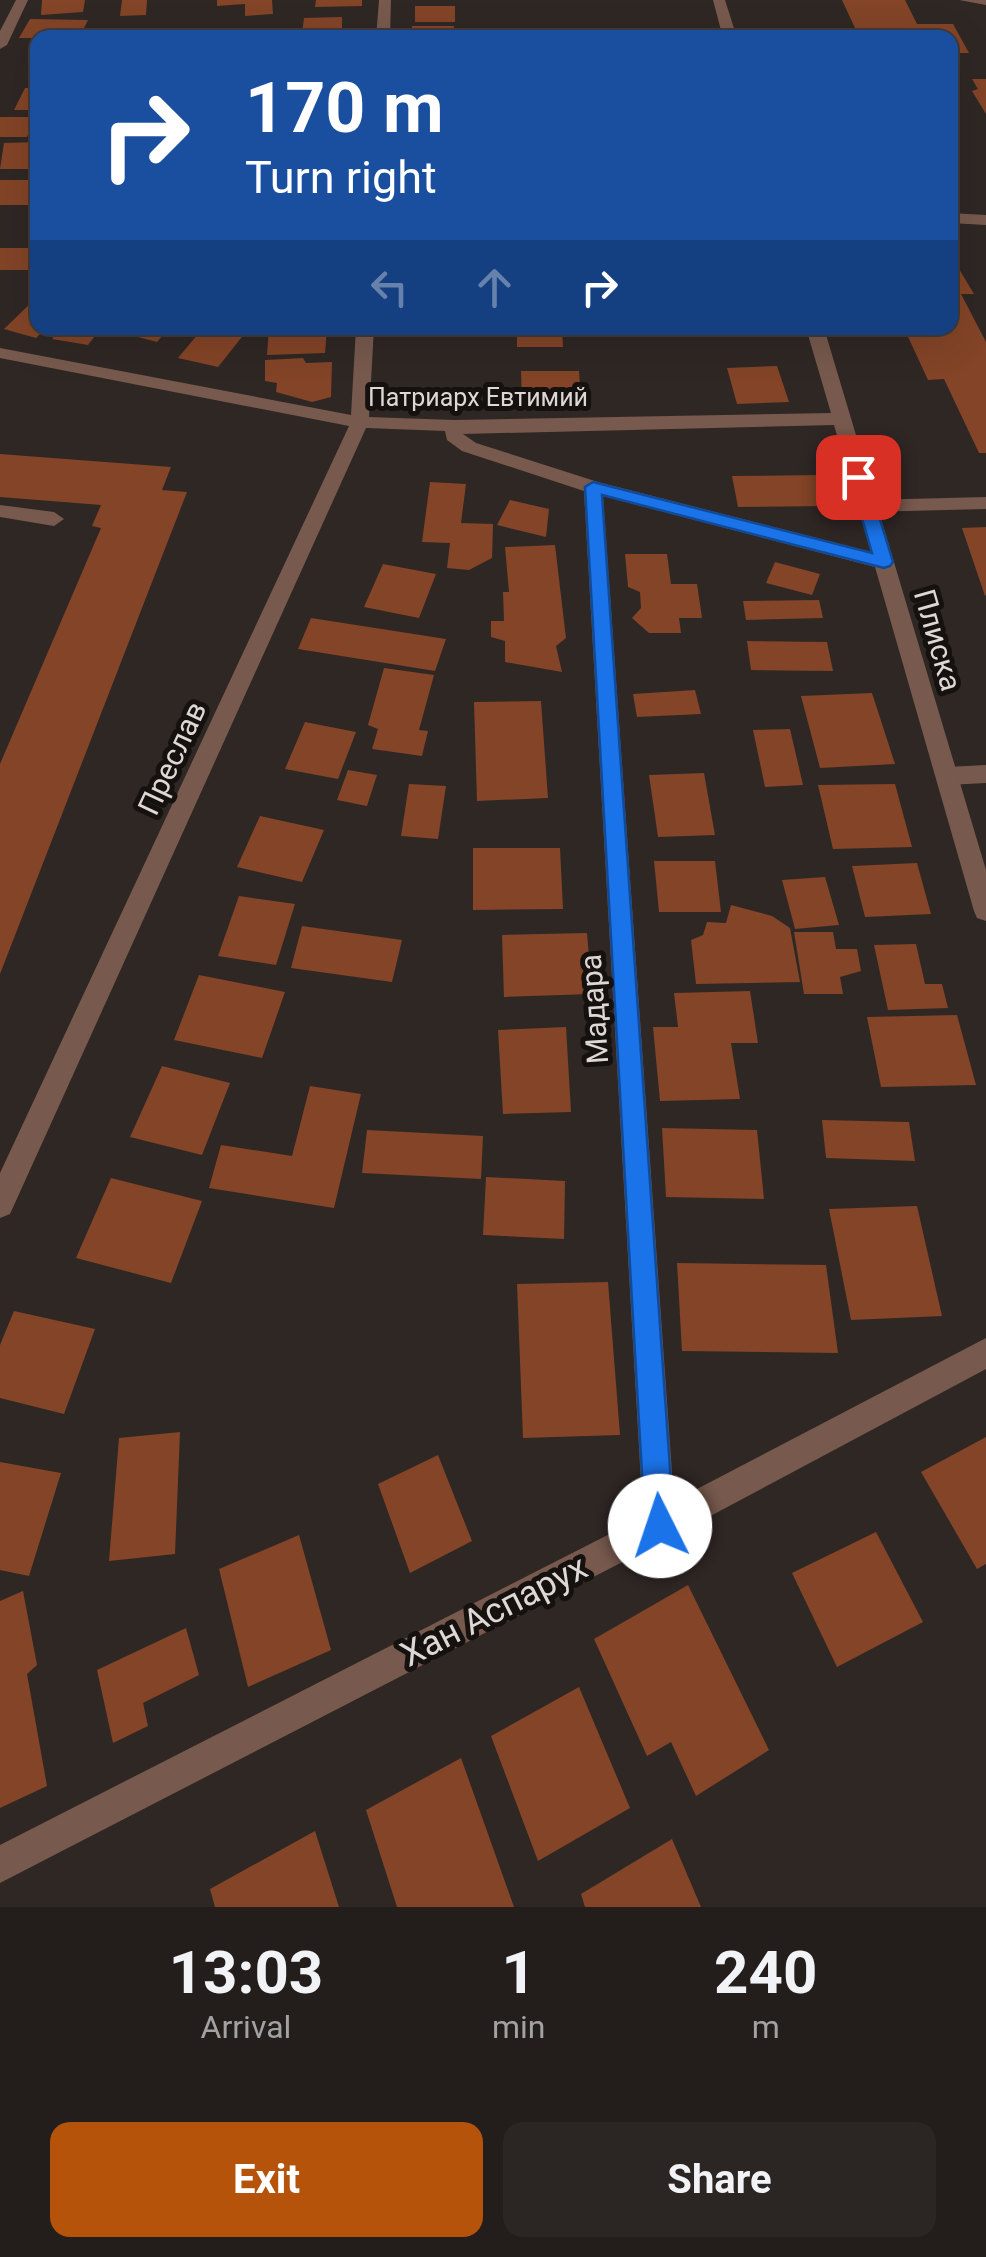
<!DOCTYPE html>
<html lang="en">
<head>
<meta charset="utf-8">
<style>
  body { margin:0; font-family:Roboto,sans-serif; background:#2b2624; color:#f1f3f6; height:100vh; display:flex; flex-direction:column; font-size:38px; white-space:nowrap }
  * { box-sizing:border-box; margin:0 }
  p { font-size:32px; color:#a3a2a3 }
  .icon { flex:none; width:55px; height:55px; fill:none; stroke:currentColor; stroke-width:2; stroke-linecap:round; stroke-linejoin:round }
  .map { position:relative; height:1907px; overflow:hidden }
  .panel { display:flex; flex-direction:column; background:#231d1b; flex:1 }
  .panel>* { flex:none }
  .banner { position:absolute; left:30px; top:30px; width:928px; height:305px; border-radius:20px; box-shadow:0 10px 40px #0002,0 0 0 2px #403b3a; background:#1a4fa0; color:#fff; overflow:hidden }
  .pin { position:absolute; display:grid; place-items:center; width:85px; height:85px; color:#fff; margin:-42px; border-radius:20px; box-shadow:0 5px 15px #0006 }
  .me { position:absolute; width:110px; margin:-55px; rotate:356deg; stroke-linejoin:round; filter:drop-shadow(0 0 8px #0008) }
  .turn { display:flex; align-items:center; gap:35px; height:210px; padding:0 50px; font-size:45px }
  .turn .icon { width:130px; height:130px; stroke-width:2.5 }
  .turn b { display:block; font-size:70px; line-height:85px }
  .lanes { display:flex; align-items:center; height:95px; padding:0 50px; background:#0003; justify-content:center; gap:50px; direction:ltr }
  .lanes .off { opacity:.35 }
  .eta { display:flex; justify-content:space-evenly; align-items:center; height:170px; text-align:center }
  .eta b { font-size:60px; font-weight:700; line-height:70px }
  .button { display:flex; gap:20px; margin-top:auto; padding:20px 50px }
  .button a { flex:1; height:115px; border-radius:20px; background:#b45309; color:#fff; font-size:40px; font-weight:700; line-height:115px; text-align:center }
  .button a+a { background:#2b2624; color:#f1f3f6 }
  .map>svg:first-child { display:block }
</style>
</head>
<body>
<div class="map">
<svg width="986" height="1907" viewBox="0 0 986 1907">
  <rect width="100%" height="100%" fill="#2f2724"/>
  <g fill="#834427">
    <path d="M42 0H85L83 12 41 15Z"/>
    <path d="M122 0H147L146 15 120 16Z"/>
    <path d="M217 0H272L273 14 245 16V4L217 6Z"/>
    <path d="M316 0H362V6L315 7Z"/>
    <path d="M842 0H905L917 24H953L969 53H950V38H865L860 28H855Z"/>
    <rect x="415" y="6" width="40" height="16"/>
    <path d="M342 17V33L302 34 304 18Z"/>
    <path d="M30 19 88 20 79 38H19Z"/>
    <rect x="412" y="26" width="42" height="12"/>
    <path d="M972 79H986V114L972 91 978 89Z"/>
    <path d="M25 88H38V110H14Z"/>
    <path d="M0 117H35L27 137H0Z"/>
    <path d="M38 142V169H0L4 143Z"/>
    <path d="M0 180H37L29 205H0Z"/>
    <path d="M0 248H36L28 270H0Z"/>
    <path d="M950 254 974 294H961L986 342V453H979L944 379 928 380 904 328H950Z"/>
    <path d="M38 296V328H46L36 338 4 329Z"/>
    <path d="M61 328H101L88 345 52 339Z"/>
    <path d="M118 328H169L157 342 115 331Z"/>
    <path d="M203 328H249L218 367 178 358Z"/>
    <path d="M269 328H327L325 353 267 355Z"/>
    <path d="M517 328H562L563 347H517Z"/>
    <path d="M303 358 306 363 332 362 331 397 312 402 276 392 277 383 265 381V360Z"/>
    <path d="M777 366 789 402 737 404 727 368Z"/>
    <path d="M521 371H579L581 405H522Z"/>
    <path d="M0 454 171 467 162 490 187 492 0 974V764L101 528 92 526 101 505 0 497Z"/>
    <path d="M821 475 829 506 738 507 732 476Z"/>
    <path d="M430 482 466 484 461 523 493 524 492 558 469 570 447 568 450 543 422 542Z"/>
    <path d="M510 500 549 509 546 537 497 525Z"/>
    <path d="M986 527V595L985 596 962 528Z"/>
    <path d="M555 545 566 638 556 646 562 672 505 662V641L491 637V621H504L503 592H509L505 547Z"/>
    <path d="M625 554H667L671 584H697L702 618H679L681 633H649L632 618 641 608 640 592 628 587Z"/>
    <path d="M775 562 820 574 812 595 766 583Z"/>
    <path d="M383 564 436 574 419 618 364 607Z"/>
    <path d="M819 600 823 618 746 620 743 601Z"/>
    <path d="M311 618 446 639 435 671 298 649Z"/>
    <path d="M747 641 827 642 833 671 751 670Z"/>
    <path d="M384 668 434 675 419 730 428 731 422 756 372 749 378 729 368 725Z"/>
    <path d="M695 690 701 714 637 717 633 694Z"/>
    <path d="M872 693 895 764 820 768 801 696Z"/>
    <path d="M541 701 548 798 477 801 474 702Z"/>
    <path d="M305 722 356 732 338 779 285 769Z"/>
    <path d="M790 729 803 785 765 787 753 730Z"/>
    <path d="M348 770 377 775 367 806 337 800Z"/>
    <path d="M704 773 715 835 658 837 649 775Z"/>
    <path d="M409 784 446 786 438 839 401 836Z"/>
    <path d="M895 784 912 847 833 849 818 785Z"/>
    <path d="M260 816 324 830 302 882 237 867Z"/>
    <path d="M473 848H560L563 909 473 910Z"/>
    <path d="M654 861H715L721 912H659Z"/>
    <path d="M917 863 931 914 865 917 852 866Z"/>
    <path d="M825 877 839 925 795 929 782 880Z"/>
    <path d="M239 896 295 904 276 965 218 956Z"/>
    <path d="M731 905 772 916 790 928 800 982 696 984 691 940 703 935 707 922 726 923Z"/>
    <path d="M302 926 402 940 392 982 291 968Z"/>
    <path d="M794 932H833L836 949H857L861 971 840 977 843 994H804Z"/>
    <path d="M587 933 592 994 504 997 502 935Z"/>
    <path d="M916 944 925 984H942L948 1008 888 1010 874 945Z"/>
    <path d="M199 975 285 992 262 1058 174 1040Z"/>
    <path d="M750 991 758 1043H731L740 1099 660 1101 653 1027H678L674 993Z"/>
    <path d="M957 1015 976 1085 881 1087 867 1017Z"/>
    <path d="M566 1027 571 1112 503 1114 498 1030Z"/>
    <path d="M162 1066 230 1083 202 1155 130 1137Z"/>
    <path d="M310 1086 361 1094 334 1208 209 1188 221 1145 292 1156Z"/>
    <path d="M822 1120 909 1122 915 1161 826 1158Z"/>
    <path d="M662 1128 757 1130 764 1199 666 1197Z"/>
    <path d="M367 1130 483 1136 481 1179 362 1173Z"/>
    <path d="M486 1177 565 1181 564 1239 483 1235Z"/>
    <path d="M111 1178 202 1201 171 1283 76 1258Z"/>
    <path d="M917 1206 942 1316 851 1320 829 1209Z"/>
    <path d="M677 1263 826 1265 838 1353 682 1351Z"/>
    <path d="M608 1282 620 1435 523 1438 517 1284Z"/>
    <path d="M14 1311 95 1329 64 1414 0 1398V1345Z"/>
    <path d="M180 1432 175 1554 109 1561 119 1438Z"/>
    <path d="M986 1437V1564L977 1569 921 1472Z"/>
    <path d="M438 1455 472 1541 410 1573 378 1484Z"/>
    <path d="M0 1462 61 1473 29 1576 0 1570Z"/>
    <path d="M876 1532 923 1622 837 1667 792 1573Z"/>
    <path d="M299 1535 331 1650 248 1687 219 1569Z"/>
    <path d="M688 1585 769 1750 696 1796 671 1742 647 1756 594 1639Z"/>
    <path d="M23 1591 37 1665 27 1674 47 1786 0 1808V1601Z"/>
    <path d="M186 1628 199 1675 143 1703 148 1726 113 1743 97 1670Z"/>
    <path d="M579 1687 630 1808 538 1861 491 1736Z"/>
    <path d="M461 1758 514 1907H397L366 1810Z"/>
    <path d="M315 1831 339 1907H215L210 1889Z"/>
    <path d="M672 1839 701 1907H585L581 1894Z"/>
  </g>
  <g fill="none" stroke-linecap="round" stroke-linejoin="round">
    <g fill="#77594d" fill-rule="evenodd">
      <path d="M959 0H986V5Z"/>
      <path d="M950 213 986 215V225L950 223Z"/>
      <path d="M986 497V509L867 512 857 506 867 500Z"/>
      <path d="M0 505 54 512 64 519 54 526 0 517Z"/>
      <path d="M986 765V783L947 785 936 776 947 767Z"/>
    </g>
    <g fill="#77594d" fill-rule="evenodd">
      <path d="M16 0H28L7 45 0 49V31Z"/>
      <path d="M379 0H391L390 38H376Z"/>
      <path d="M713 0H725L737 38H723Z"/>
      <path d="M356 328H374L369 417 454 420 831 413 806 328H824L986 870V921L977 918 974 911 875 567 603 496 674 1501 986 1338V1369L671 1537 0 1883V1845L643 1517 584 491 462 451 447 440 445 431 366 428 10 1214 0 1218V1173L349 426 0 358V348L351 415ZM834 425 871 552 598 482 476 443 463 434Z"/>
    </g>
  </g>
  <path fill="#1a73e8" stroke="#114b97" stroke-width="2.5" d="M858 471 867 477 893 562 890 566 884 568 602 495 674 1526 670 1537 660 1541 649 1537 645 1526 585 487 593 482 872 553 850 477Z"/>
  <g text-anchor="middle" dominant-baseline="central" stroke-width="10" stroke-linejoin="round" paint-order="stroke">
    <g font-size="25" fill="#ddd8d6" stroke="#14110f">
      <text x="478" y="397">Патриарх Евтимий</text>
    </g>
    <g font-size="30" fill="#ddd8d6" stroke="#14110f">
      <text transform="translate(938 640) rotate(74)">Плиска</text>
      <text transform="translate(172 758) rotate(-65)">Преслав</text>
      <text transform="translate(594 1009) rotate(-94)">Мадара</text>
    </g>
    <g font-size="35" fill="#ddd8d6" stroke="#14110f">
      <text transform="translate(494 1611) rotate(-27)">Хан Аспарух</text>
    </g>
  </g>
</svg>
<div class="pin" style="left:858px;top:477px;background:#d93025"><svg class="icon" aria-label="arrive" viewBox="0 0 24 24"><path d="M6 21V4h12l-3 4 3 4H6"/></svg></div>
<svg class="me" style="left:660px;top:1526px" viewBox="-20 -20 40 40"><circle r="19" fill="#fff"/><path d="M0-13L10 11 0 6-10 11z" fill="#1a73e8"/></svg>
<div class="banner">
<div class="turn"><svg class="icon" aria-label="right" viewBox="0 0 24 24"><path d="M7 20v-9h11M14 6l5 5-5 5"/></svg><div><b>170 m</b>Turn right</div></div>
<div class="lanes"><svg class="icon off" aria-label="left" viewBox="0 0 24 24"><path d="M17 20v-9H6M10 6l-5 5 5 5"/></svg><svg class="icon off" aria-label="ahead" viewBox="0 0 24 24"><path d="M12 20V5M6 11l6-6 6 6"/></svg><svg class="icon" aria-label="right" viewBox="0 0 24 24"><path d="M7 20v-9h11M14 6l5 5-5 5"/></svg></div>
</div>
</div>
<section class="panel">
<div class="eta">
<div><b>13:03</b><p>Arrival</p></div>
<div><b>1</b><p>min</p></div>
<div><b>240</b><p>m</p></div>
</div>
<div class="button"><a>Exit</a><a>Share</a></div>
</section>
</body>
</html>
